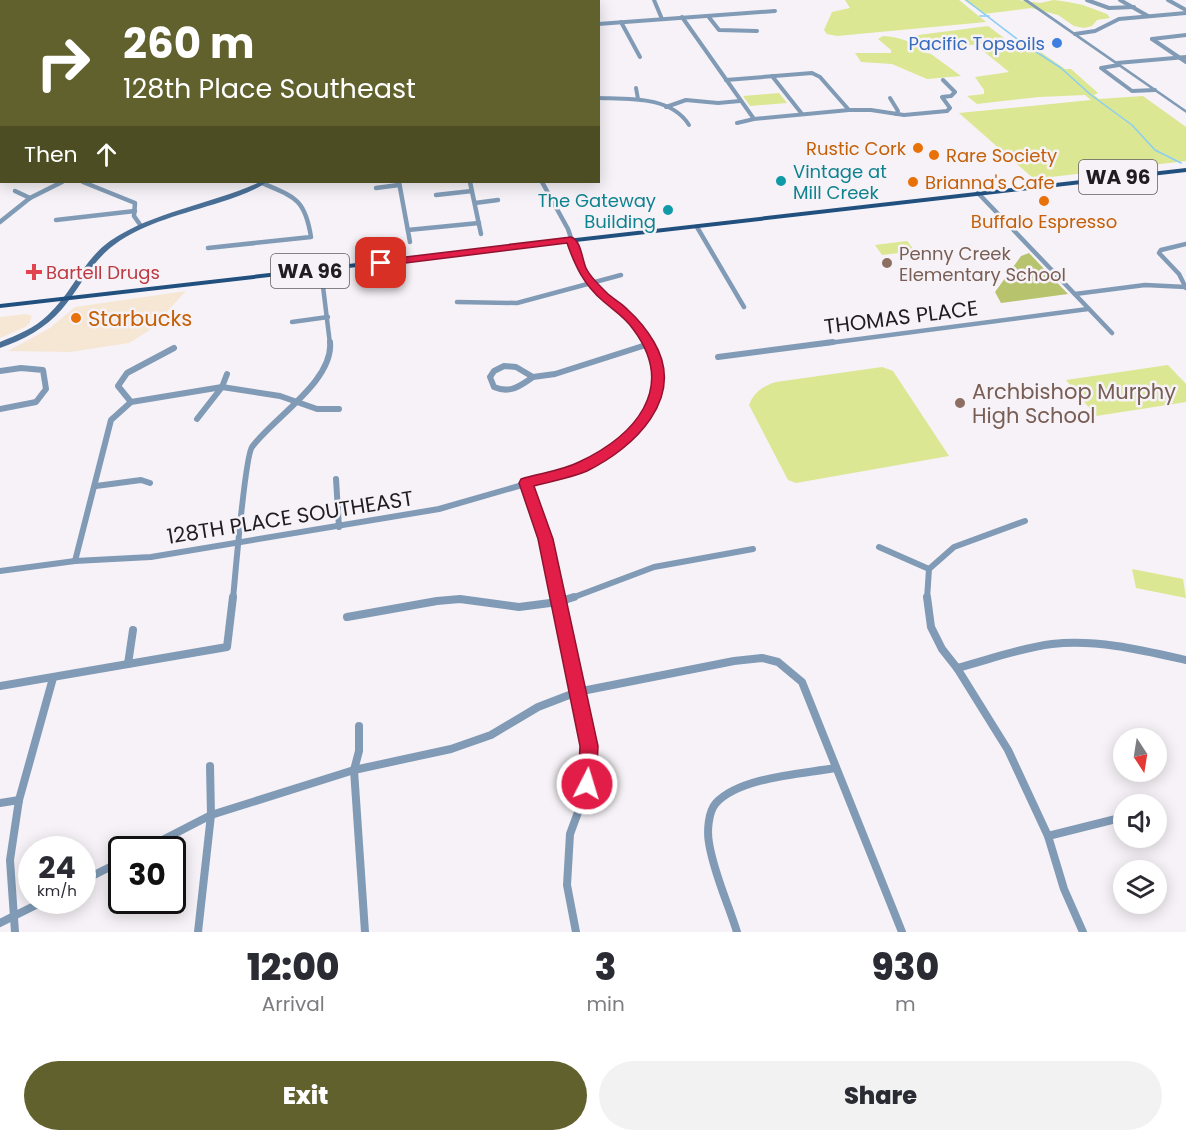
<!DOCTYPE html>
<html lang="en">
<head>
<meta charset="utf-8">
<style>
  body { margin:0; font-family:Poppins,sans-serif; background:#f2f2f3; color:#2b2b33; height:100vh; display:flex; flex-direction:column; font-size:22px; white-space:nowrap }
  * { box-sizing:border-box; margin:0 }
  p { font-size:20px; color:#7c7c81 }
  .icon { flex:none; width:33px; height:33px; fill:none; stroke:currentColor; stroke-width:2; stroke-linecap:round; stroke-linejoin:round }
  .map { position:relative; height:932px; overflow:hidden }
  .panel { display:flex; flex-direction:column; background:#fff; flex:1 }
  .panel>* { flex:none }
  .banner { position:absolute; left:0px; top:0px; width:600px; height:183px; box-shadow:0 3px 15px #0003; background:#61612e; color:#fff; overflow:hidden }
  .needle { width:39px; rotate:168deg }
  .tools { position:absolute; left:1113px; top:728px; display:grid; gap:12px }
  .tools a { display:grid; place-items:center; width:54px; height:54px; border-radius:50%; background:#fff; box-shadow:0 3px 15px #0003; font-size:30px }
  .speed { position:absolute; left:18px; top:836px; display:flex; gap:12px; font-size:30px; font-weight:700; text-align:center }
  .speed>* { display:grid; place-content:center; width:78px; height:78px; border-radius:50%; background:#fff; box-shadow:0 3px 15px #0003; line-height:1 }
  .speed small { font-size:15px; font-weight:400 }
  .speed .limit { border:3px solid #111; border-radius:9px; background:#fff; color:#111 }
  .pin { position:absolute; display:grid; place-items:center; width:51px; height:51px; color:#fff; margin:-26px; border-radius:12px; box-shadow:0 3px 9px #0006 }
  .me { position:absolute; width:66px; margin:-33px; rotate:5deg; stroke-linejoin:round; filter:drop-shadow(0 0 4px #0008) }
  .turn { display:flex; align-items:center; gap:21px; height:126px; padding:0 24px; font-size:27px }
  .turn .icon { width:78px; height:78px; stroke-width:2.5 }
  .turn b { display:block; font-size:42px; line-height:51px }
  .then { display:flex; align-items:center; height:57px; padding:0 24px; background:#0003; gap:12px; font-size:22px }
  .eta { display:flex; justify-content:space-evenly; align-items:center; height:102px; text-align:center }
  .eta b { font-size:36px; font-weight:800; line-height:42px }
  .action { display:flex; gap:12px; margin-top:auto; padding:12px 24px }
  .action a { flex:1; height:69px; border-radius:36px; background:#61612e; color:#fff; font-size:24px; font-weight:800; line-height:69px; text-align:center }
  .action a+a { background:#f2f2f3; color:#2b2b33 }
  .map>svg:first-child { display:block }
</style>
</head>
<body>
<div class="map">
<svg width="1186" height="932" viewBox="0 0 1186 932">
  <rect width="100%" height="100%" fill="#f6f2f7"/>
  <g fill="#f5e7d4">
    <path d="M186 291 150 330 129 343 70 352 8 351 50 328 75 307Z"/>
    <path d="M26 314 32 316 29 324 25 327 0 338V317Z"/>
  </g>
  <g fill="#dbe792">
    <path d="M845 0H959L986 22 837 36 827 34 824 30 832 12 850 8Z"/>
    <path d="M964 0H1018L1040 3 1054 0 1068 2 1083 5 1107 14 1110 18 1097 20 1092 26 1084 28 1074 26 1058 15 1031 8 984 14Z"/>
    <path d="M988 26 1004 38 1003 41C969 46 942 50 911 36Z"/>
    <path d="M883 36C898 37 911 41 923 49L922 52 931 54 961 76 927 79 892 64 861 62 855 53H891V50L878 39Z"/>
    <path d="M1029 44 1065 69H1071L1098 93 1094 95 1099 99 1143 96 1186 127V161L1034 179 959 113 1091 100 1085 95 1039 97 977 104 967 96 984 94V90L975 77 1009 72 981 49Z"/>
    <path d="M779 93 787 103 750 106 743 96Z"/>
    <path d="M907 241 915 251 882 255 875 245Z"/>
    <path d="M1168 365 1186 384V402L1096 416 1066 380Z"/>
    <path d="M882 367 893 371 949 456 796 483 788 480 749 405C754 392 763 386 776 382Z"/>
    <path d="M1132 569 1183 579 1186 598 1136 588Z"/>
  </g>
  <path fill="#b8c36e" d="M1029 253 1068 294 1001 303 995 292 1021 256Z"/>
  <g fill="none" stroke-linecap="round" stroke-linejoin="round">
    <g stroke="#8acdf5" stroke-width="1.5">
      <path d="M966 0 1021 42 1061 68 1091 95 1132 125 1155 150 1181 163"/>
      <path d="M980 16H989"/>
      <path d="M916 45 926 42"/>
    </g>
    <g stroke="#819bb6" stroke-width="4">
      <path d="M654 0 662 19"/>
      <path d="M1087 0 1109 8 1134 7"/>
      <path d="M1120 0 1148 16"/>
      <path d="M1168 0 1186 10"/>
      <path d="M128 2 131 0"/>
      <path d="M268 2 279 0"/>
      <path d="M481 2 499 0"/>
      <path d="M708 16 719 30 757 31"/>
      <path d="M682 17 754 119"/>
      <path d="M621 22 640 57"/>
      <path d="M598 24 775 11"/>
      <path d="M1075 34 1095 31 1119 19 1186 13"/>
      <path d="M1152 39 1186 62"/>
      <path d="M1152 39 1186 35"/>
      <path d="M1117 63 1186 57"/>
      <path d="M1119 65 1101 68 1132 91 1155 90"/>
      <path d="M772 76 802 114"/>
      <path d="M726 80 812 73 820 77 849 110"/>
      <path d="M636 88 638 99"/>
      <path d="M598 98C629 99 671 96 689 125"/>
      <path d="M890 98 898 111 896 114"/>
      <path d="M666 107 686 100 718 103 740 101"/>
      <path d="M737 123 754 119 849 110H871L904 115 947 111 950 108 942 97 951 96 955 92 943 80"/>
    </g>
    <g stroke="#819bb6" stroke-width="4.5">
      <path d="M83 182 135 203 134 216 141 226"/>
      <path d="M399 182 410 242"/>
      <path d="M470 182 481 234"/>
      <path d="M542 182 568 229 582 271 605 298 637 325 649 344"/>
      <path d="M376 188 399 185"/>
      <path d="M15 191 30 198"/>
      <path d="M978 193 1112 333"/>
      <path d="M436 195 472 191"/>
      <path d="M475 203 498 200"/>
      <path d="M56 220 135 211"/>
      <path d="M0 222 30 198 62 182"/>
      <path d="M697 227 744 307"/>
      <path d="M408 230 479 223"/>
      <path d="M1186 244 1161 250 1159 253 1179 274 1186 288"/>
      <path d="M208 248 311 237C305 199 295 197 262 183"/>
      <path d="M321 270 330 344"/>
      <path d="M1075 294 1145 285 1186 287"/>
      <path d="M457 302 517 303 621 275"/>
      <path d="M292 322 328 317"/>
      <path d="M821 344 1088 309"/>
    </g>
    <g stroke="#819bb6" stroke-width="6">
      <path d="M718 357 833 342"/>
      <path d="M504 366 516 367 533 377C520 386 510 394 494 387L490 377 494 371Z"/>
      <path d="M0 371 21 368 43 370 46 389 36 402 0 409"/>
      <path d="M533 377 555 374 649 344"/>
      <path d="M131 402 222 387 280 396 317 409H339"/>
      <path d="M197 419 222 387 227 374"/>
      <path d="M336 479 339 527"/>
      <path d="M526 483 545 539 558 599"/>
      <path d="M96 486 141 480 150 483"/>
      <path d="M879 547 929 569 927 599"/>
      <path d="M75 561 111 420 131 402 118 386 127 373 174 348"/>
      <path d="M929 569 954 547 1025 521"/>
      <path d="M0 571 75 561 151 557 439 509 581 468 608 453 637 428 649 413 656 396 657 373 648 342"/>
      <path d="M233 599C235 578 245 456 252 447 273 418 334 381 330 342"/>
      <path d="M569 599 654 567 753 549"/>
    </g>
    <g stroke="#819bb6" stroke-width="8">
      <path d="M557 597 589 746V771L584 796 570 834 567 885 576 932"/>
      <path d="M927 597 931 627 942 649 957 668 1008 750 1048 836 1064 889 1083 932"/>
      <path d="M347 617 437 601 460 599 519 607 558 602 574 597"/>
      <path d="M128 664 133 630"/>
      <path d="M957 668C988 660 1020 648 1052 644 1097 639 1142 650 1186 660"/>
      <path d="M0 686 227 647 233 597"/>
      <path d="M359 726V751L354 770 365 932"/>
      <path d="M0 803 19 800"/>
      <path d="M1048 836 1124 817"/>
      <path d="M145 849 211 815 354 770 451 749 491 735 538 707 577 692 734 661 762 658 778 662 802 682 902 932"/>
      <path d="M82 881 122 861"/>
      <path d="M0 923 46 900"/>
      <path d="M15 932 10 860 19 800 53 678"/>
      <path d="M198 932 211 815 210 766"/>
      <path d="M737 932C728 903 714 874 709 843 707 832 708 812 716 803 740 777 802 774 835 768"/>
    </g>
    <path fill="#819bb6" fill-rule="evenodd" d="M1023 0H1028L1186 110V113Z"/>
    <g fill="#4a6f96" fill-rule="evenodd">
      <path d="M553 0H558L557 2H552Z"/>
      <path d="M260 182H267C254 191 236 197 221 202 184 214 145 222 114 245 91 262 80 288 62 309 46 328 23 340 0 348V342C17 335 35 328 48 315 72 293 83 260 110 241 155 211 212 204 260 182Z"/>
    </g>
    <path fill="#21507f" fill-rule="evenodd" d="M1186 168V172L0 308V304Z"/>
  </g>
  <path fill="#e11d48" stroke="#92132f" stroke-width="1.5" d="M571 237C581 240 582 259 586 268 590 277 600 286 607 293 613 299 622 303 628 310 638 319 647 330 654 342 687 398 634 448 587 471 571 478 551 481 534 486L553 539 598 746 596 784 593 790 587 793 580 790 578 784 580 746 538 539 519 483 521 479C540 473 561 471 579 462 634 436 678 389 633 329 625 317 613 310 603 301 584 285 575 266 567 243L381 266 376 263 381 260Z"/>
  <circle fill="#3f7fe0" stroke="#f6f2f7" stroke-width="2" cx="1057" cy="43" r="6"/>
  <g fill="#e8710a" stroke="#f6f2f7" stroke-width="2">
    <circle cx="918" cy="148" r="6"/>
    <circle cx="934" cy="155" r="6"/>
    <circle cx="913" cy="182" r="6"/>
    <circle cx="1044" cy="201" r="6"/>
    <circle cx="76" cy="318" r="6"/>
  </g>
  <g fill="#0f9aa8" stroke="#f6f2f7" stroke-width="2">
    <circle cx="781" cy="181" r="6"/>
    <circle cx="668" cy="210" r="6"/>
  </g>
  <g fill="#8d6e63" stroke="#f6f2f7" stroke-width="2">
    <circle cx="887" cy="263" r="6"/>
    <circle cx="960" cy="403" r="6"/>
  </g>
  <path fill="#e0444e" stroke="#f6f2f7" stroke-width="2" d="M31 263h6v6h6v6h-6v6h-6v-6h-6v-6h6z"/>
  <g text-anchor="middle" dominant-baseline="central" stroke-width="5" stroke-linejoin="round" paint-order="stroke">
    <g font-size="18" fill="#366cbe" stroke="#f6f2f7" text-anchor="end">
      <text x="1045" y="43">Pacific Topsoils</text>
    </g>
    <g font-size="18" fill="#c56008" stroke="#f6f2f7" text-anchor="start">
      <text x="906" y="148" text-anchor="end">Rustic Cork</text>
      <text x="946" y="155">Rare Society</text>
      <text x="925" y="182">Brianna's Cafe</text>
      <text x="1044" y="221" text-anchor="middle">Buffalo Espresso</text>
    </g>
    <g font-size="18" fill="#0d838f" stroke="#f6f2f7" text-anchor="start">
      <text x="793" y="171">Vintage at<tspan x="793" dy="21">Mill Creek</tspan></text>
      <text x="656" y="200" text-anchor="end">The Gateway<tspan x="656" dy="21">Building</tspan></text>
    </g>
    <g font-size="18" fill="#785e54" stroke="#f6f2f7" text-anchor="start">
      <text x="899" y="253">Penny Creek<tspan x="899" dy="21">Elementary School</tspan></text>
    </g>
    <g font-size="18" fill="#be3a42" stroke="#f6f2f7" text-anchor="start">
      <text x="46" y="272">Bartell Drugs</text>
    </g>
    <g fill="#f6f2f7" stroke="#605d60" stroke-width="1.5">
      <rect x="1079" y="160" width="78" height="34" rx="4.5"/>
      <rect x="271" y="254" width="78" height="34" rx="4.5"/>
    </g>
    <g font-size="20" font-weight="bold" fill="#1f1d20">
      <text x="1118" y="177">WA 96</text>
      <text x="310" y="271">WA 96</text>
    </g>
    <g font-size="21" fill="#1f1d20" stroke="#f6f2f7">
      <text transform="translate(901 317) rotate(-7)">THOMAS PLACE</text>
      <text transform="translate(290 517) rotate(-9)">128TH PLACE SOUTHEAST</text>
    </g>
    <g font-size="21" fill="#c56008" stroke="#f6f2f7" text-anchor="start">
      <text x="88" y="318">Starbucks</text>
    </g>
    <g font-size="21" fill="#785e54" stroke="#f6f2f7" text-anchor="start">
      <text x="972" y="391">Archbishop Murphy<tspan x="972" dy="24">High School</tspan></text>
    </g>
  </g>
</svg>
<div class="tools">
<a><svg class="needle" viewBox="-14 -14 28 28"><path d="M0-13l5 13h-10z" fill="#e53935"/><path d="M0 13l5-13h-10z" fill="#7c7c81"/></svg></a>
<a><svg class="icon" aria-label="sound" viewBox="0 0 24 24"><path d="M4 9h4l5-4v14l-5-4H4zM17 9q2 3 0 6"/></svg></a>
<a><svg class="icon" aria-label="layers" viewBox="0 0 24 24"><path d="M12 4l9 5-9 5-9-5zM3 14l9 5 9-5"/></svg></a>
</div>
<div class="speed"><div>24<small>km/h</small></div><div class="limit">30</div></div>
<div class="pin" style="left:381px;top:263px;background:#d93025"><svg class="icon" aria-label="arrive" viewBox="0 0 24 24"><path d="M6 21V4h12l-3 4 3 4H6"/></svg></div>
<svg class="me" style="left:587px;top:784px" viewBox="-20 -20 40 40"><circle r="17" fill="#e11d48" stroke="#fff" stroke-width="3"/><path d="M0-11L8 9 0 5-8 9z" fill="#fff"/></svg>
<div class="banner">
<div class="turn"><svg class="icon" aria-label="right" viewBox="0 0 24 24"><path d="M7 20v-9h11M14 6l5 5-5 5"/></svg><div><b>260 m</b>128th Place Southeast</div></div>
<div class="then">Then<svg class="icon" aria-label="ahead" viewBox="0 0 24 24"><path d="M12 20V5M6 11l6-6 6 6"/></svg></div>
</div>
</div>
<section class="panel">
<div class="eta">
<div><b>12:00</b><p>Arrival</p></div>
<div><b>3</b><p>min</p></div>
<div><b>930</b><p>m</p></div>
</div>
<div class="action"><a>Exit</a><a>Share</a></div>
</section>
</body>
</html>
